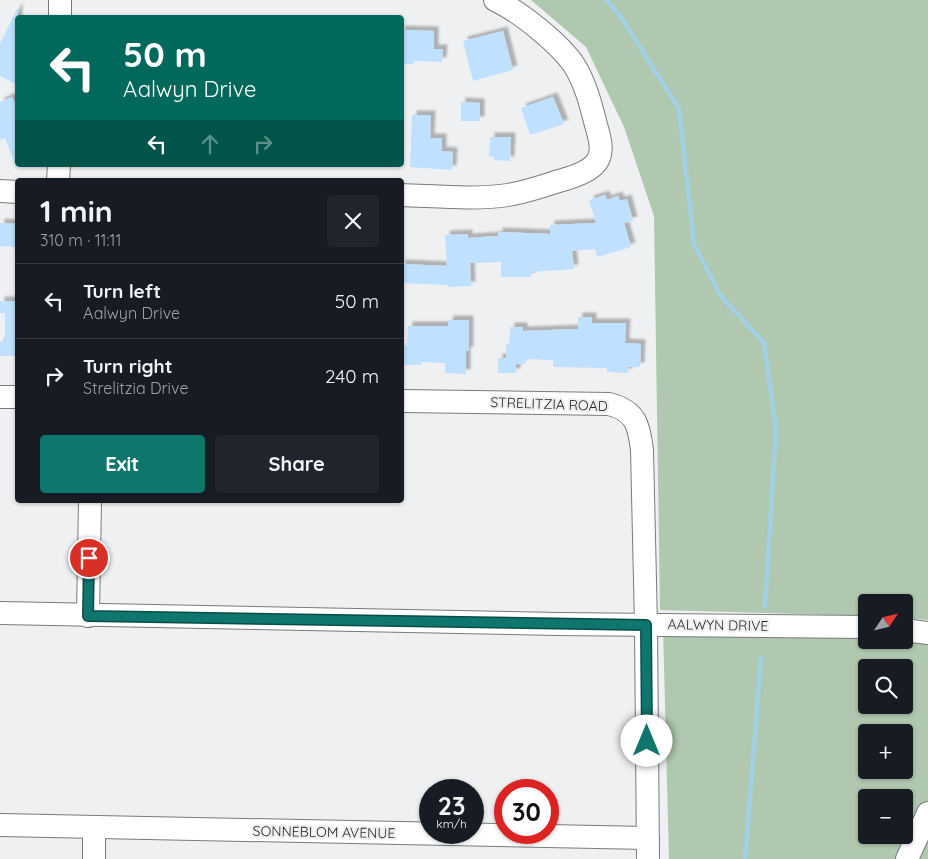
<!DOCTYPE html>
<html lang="en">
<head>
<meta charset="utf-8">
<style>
  body { margin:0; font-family:Quicksand,sans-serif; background:#20242c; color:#f1f3f6; height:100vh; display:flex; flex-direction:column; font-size:19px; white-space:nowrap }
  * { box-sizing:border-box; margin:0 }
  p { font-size:16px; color:#9ea1a6 }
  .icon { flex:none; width:28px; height:28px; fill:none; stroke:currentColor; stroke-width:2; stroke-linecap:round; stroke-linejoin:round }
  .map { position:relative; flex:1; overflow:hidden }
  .sheet { position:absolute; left:15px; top:178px; width:389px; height:325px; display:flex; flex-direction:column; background:#171b24; border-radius:5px; box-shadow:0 1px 4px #0004 }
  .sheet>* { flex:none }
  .top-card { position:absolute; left:15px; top:15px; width:389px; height:152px; border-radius:5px; box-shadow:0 1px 4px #0004; background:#00695c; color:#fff; overflow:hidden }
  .needle { width:32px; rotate:55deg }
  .tools { position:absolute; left:858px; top:594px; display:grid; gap:10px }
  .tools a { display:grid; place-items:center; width:55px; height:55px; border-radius:5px; background:#171b24; box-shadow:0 1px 4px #0004; font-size:25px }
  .speed { position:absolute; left:419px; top:779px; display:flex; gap:10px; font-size:25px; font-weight:700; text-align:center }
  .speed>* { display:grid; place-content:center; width:65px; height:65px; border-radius:50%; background:#171b24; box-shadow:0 1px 4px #0004; line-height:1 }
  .speed small { font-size:12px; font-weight:400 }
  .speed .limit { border:8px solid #d22; background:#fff; color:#111 }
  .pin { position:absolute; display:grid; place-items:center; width:42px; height:42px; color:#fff; margin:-21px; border:2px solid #fff; border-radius:50%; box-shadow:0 1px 5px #0007 }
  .me { position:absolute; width:55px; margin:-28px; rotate:0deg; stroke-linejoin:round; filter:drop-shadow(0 0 4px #0008) }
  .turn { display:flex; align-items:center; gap:18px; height:105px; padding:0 25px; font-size:22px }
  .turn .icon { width:65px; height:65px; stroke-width:2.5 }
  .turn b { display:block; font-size:35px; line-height:42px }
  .lanes { display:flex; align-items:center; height:48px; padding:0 25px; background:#0003; justify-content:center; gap:25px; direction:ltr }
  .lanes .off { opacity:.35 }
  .round { display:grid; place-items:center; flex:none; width:52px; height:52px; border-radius:5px; background:#20242c }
  .head { display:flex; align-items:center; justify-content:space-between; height:85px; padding:0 25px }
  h1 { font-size:30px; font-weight:700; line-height:38px }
  .primary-button { display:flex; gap:10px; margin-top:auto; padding:10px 25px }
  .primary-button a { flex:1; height:58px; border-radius:5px; background:#0f766e; color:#fff; font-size:20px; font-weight:700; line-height:58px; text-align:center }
  .primary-button a+a { background:#20242c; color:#f1f3f6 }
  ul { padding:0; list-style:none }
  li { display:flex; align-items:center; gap:15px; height:75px; padding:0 25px; border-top:1px solid #363941 }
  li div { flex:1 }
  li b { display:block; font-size:19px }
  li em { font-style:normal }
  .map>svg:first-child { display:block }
</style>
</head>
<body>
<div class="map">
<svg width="928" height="859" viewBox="0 0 928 859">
  <defs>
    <filter id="shadow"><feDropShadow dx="4.5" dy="-4.5" stdDeviation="1" flood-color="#0004"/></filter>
  </defs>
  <rect width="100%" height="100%" fill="#eff0f2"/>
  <g fill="#b0c8af" fill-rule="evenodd">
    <path d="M531 0H928V620L904 618V602H866V616L660 610 654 216 624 127 586 47Z"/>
    <path d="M663 626 866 635V640H928V859H669ZM866 668H904V705H866ZM866 732H904V770H866ZM866 798H904V835H866Z"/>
  </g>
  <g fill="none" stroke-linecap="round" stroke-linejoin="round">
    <g stroke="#a2d0e4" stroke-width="4.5">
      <path d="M607 0 621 17 679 109 694 244 720 295 764 343 776 429 765 606"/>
      <path d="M745 859 761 658"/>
    </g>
  </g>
  <g fill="#bfe0ff" filter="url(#shadow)">
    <path d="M18 7V85L0 76V44Z"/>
    <path d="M401 30 434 31V49H443L442 62 414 61V64H401Z"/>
    <path d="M503 31 513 70 473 81 463 41Z"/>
    <path d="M12 97 18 109 17 169 5 138 0 140V102Z"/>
    <path d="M553 97 564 124 530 135 521 108Z"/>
    <path d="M461 102 480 103V121H461Z"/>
    <path d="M412 115H431L430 138H442V151L453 152 452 170 410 167Z"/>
    <path d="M490 137H511L510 161 494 160V157L489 156Z"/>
    <path d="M605 195 607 200 618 196 620 201 627 199 633 221 624 223 631 247 597 257 595 249 572 251 574 269 531 272V277H501V262L470 263 471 286 448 287V285L401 283V264L447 266 445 235 468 234V238L498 236V232L550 234V225L596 223 589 200Z"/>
    <path d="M0 223 18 224V247L0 246Z"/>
    <path d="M0 301H17L18 356H0V341H5V313H0Z"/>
    <path d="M578 317H592V323H626L625 343 641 344 640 367H628V373L607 372V368L553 367V360L526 359 525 364H516V373H498V358H506V344H509L510 327H523V331L578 329Z"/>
    <path d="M449 320H469V351H466V374L445 373V363L421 362V365H404V345H407L408 326H448Z"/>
  </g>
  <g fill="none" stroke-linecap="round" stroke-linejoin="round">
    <defs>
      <g id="minor">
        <path d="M60 18V0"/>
        <path d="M58 180 59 165"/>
        <path d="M0 191 18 192"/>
        <path d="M401 195C435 196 474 200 508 195 526 192 543 186 559 181 570 178 586 173 594 165 605 155 600 138 596 125 591 105 585 82 574 65 559 43 519 11 495 0"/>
        <path d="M0 397H18"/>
        <path d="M401 401 609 404C636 411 639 425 642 450L646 625 648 859"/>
        <path d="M0 613 558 624 866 627"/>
        <path d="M88 616 90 500"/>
        <path d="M904 630 928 633"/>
        <path d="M0 825 648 838"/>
        <path d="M94 859V827"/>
        <path d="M907 859 928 813"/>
      </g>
    </defs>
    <use href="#minor" stroke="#787a7b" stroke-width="24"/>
    <use href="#minor" stroke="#fff" stroke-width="22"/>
  </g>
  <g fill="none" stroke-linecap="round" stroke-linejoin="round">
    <defs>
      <path id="route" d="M89 558 88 616 646 625 647 741"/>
    </defs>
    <use href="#route" stroke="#0a4d48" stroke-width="12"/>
    <use href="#route" stroke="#0f766e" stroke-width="9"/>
  </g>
  <g text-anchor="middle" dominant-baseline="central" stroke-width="4.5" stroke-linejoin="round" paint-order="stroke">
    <g font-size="14" fill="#272829" stroke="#eff0f2">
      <text transform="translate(549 404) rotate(2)">STRELITZIA ROAD</text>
      <text transform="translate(718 625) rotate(1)">AALWYN DRIVE</text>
      <text transform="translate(324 832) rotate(1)">SONNEBLOM AVENUE</text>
    </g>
  </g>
</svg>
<div class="tools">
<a><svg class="needle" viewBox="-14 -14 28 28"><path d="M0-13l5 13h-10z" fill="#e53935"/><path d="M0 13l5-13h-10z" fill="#9ea1a6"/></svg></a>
<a><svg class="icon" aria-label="search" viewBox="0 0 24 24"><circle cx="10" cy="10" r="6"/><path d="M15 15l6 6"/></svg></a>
<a>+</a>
<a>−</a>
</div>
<div class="speed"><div>23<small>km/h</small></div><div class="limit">30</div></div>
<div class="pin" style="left:89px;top:558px;background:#d93025"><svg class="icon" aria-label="arrive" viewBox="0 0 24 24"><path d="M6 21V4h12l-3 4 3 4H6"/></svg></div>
<svg class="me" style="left:647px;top:741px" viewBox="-20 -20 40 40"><circle r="19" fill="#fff"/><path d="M0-13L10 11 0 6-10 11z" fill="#0f766e"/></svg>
<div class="top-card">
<div class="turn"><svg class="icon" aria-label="left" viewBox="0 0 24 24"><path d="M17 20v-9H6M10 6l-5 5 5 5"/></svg><div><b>50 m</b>Aalwyn Drive</div></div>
<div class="lanes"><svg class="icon" aria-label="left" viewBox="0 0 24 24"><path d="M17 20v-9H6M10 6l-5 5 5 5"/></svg><svg class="icon off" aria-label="ahead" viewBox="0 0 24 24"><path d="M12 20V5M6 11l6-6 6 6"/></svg><svg class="icon off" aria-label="right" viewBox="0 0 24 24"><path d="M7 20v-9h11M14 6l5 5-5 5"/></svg></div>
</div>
<section class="sheet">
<div class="head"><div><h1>1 min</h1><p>310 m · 11:11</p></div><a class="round"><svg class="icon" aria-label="close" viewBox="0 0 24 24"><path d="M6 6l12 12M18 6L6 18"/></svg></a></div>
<ul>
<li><svg class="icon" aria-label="left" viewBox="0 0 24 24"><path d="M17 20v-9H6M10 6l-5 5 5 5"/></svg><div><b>Turn left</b><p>Aalwyn Drive</p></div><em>50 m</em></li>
<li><svg class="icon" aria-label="right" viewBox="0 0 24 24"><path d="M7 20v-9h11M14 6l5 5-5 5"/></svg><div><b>Turn right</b><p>Strelitzia Drive</p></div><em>240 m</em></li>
</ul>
<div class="primary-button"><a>Exit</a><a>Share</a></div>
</section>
</div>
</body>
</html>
